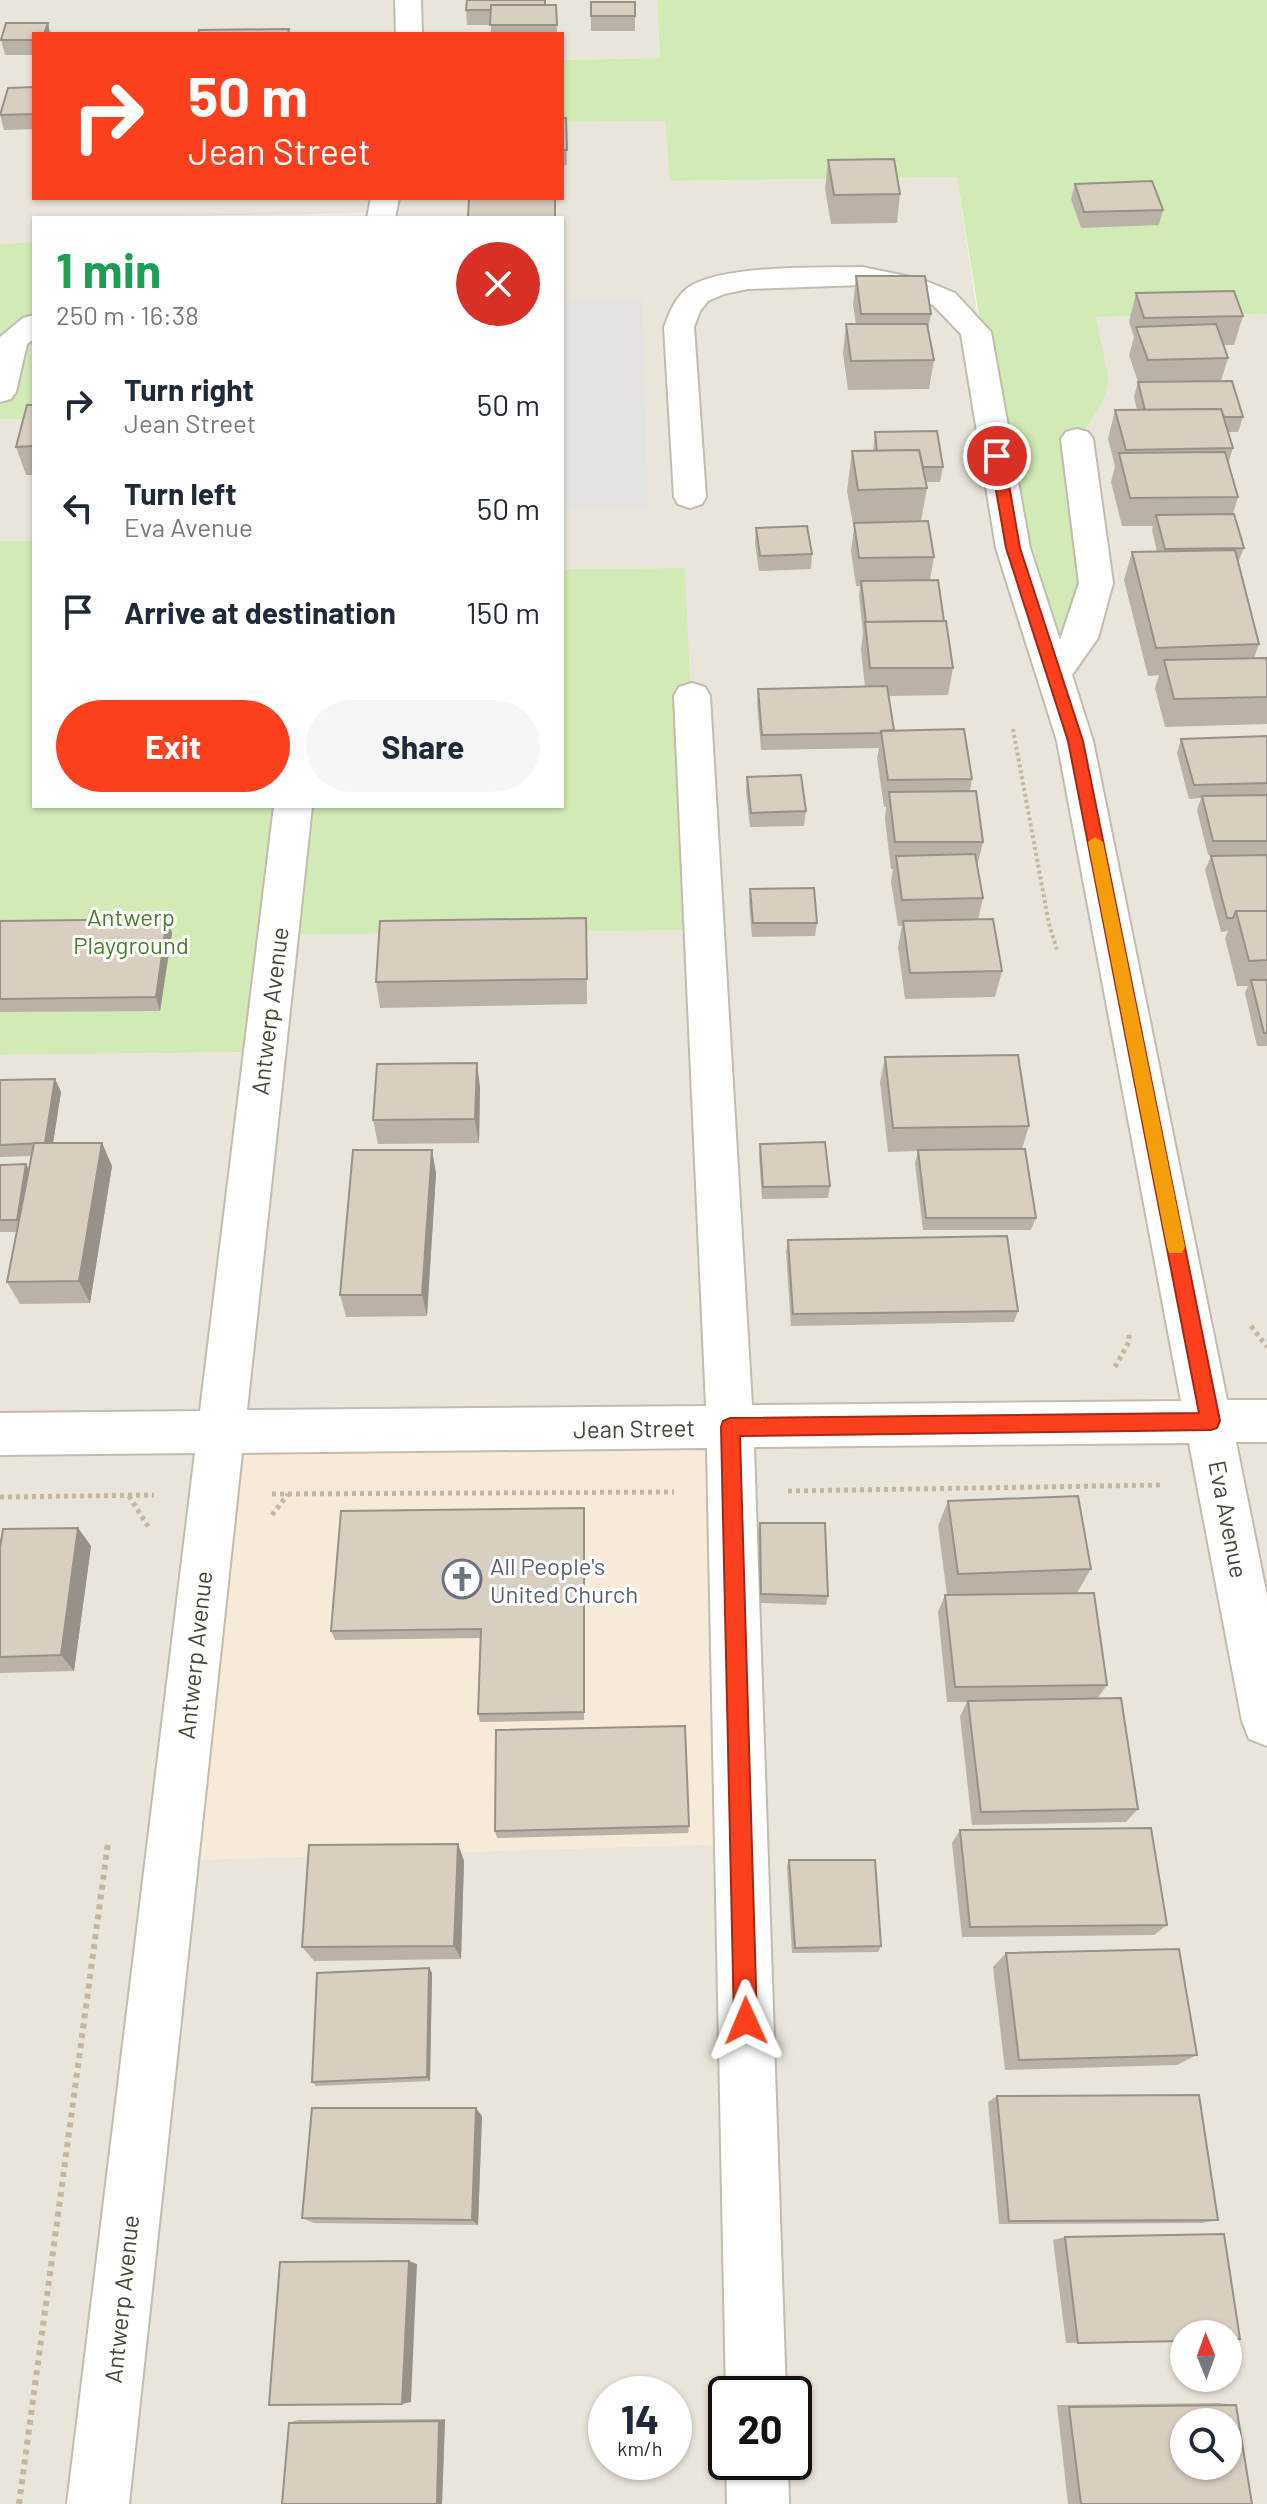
<!DOCTYPE html>
<html lang="en">
<head>
<meta charset="utf-8">
<style>
  body { margin:0; font-family:Barlow,sans-serif; background:#f6f6f7; color:#1f2937; height:100vh; display:flex; flex-direction:column; font-size:30px; white-space:nowrap }
  * { box-sizing:border-box; margin:0 }
  p { font-size:26px; color:#747a83 }
  .icon { flex:none; width:44px; height:44px; fill:none; stroke:currentColor; stroke-width:2; stroke-linecap:round; stroke-linejoin:round }
  .map { position:relative; flex:1; overflow:hidden }
  .side { position:absolute; left:32px; top:216px; width:532px; height:592px; display:flex; flex-direction:column; background:#fff; border-radius:0px; box-shadow:0 2px 6px #0004 }
  .side>* { flex:none }
  .top-card { position:absolute; left:32px; top:32px; width:532px; height:168px; border-radius:0px; box-shadow:0 2px 6px #0004; background:#fc3f1d; color:#fff; overflow:hidden }
  .needle { width:52px; rotate:359deg }
  .buttons { position:absolute; left:1170px; top:2320px; display:grid; gap:16px }
  .buttons a { display:grid; place-items:center; width:72px; height:72px; border-radius:50%; background:#fff; box-shadow:0 2px 6px #0004; font-size:40px }
  .speed { position:absolute; left:588px; top:2376px; display:flex; gap:16px; font-size:40px; font-weight:700; text-align:center }
  .speed>* { display:grid; place-content:center; width:104px; height:104px; border-radius:50%; background:#fff; box-shadow:0 2px 6px #0004; line-height:1 }
  .speed small { font-size:20px; font-weight:400 }
  .speed .limit { border:4px solid #111; border-radius:12px; background:#fff; color:#111 }
  .pin { position:absolute; display:grid; place-items:center; width:68px; height:68px; color:#fff; margin:-34px; border:4px solid #fff; border-radius:50%; box-shadow:0 2px 8px #0007 }
  .me { position:absolute; width:88px; margin:-44px; rotate:359deg; stroke-linejoin:round; filter:drop-shadow(0 0 6px #0008) }
  .turn { display:flex; align-items:center; gap:28px; height:168px; padding:0 24px; font-size:36px }
  .turn .icon { width:104px; height:104px; stroke-width:2.5 }
  .turn b { display:block; font-size:56px; line-height:68px }
  .round { display:grid; place-items:center; flex:none; width:84px; height:84px; border-radius:42px; background:#f6f6f7 }
  .head { display:flex; align-items:center; justify-content:space-between; height:136px; padding:0 24px }
  h1 { font-size:48px; font-weight:700; line-height:60px; color:#1e9e55 }
  .primary-button { display:flex; gap:16px; margin-top:auto; padding:16px 24px }
  .primary-button a { flex:1; height:92px; border-radius:48px; background:#fc3f1d; color:#fff; font-size:32px; font-weight:700; line-height:92px; text-align:center }
  .primary-button a+a { background:#f6f6f7; color:#1f2937 }
  ul { padding:0; list-style:none }
  li { display:flex; align-items:center; gap:24px; height:104px; padding:0 24px }
  li div { flex:1 }
  li b { display:block; font-size:30px }
  li em { font-style:normal }
  .map>svg:first-child { display:block }
</style>
</head>
<body>
<div class="map">
<svg width="1267" height="2504" viewBox="0 0 1267 2504">
  <rect width="100%" height="100%" fill="#f6f3ec"/>
  <g fill="#eae5da" fill-rule="evenodd">
    <path d="M0 0H657L660 58 562 60V34H34V198H562V122L665 121 671 181 957 177 980 332 1080 439 1104 399 1109 379 1096 317 1267 314V2504H0V1055L260 1052 274 935 700 930 684 568 562 569V218H377L378 213 34 218V242L0 244ZM1184 2334H1228V2378H1184ZM606 2394H674V2462H606ZM726 2394H794V2462H726ZM1184 2422H1228V2466H1184Z"/>
    <rect x="0" y="419" width="34" height="122"/>
  </g>
  <path fill="#f7ead8" d="M726 1433 738 1844 166 1861 214 1435Z"/>
  <g fill="#d2eab5">
    <path d="M657 0H1267V314L1096 317 1109 379 1104 399 1080 439 1100 583 1059 672 1016 548 957 177 670 181 665 121 562 122V60L660 58Z"/>
    <path d="M34 242V419H0V405L17 341 0 336V244Z"/>
    <path d="M0 541H34V806H562V569L685 568 701 930 274 935 260 1052 0 1055Z"/>
  </g>
  <path fill="#e5e3e0" d="M562 298H642L648 508 562 509Z"/>
  <g fill="none" stroke-linecap="round" stroke-linejoin="round">
    <defs>
      <g id="minor">
        <path d="M395 0H421L422 34H396Z"/>
        <path d="M371 198H399L395 218H367Z"/>
        <path d="M862 267 921 279 955 293 991 332 1030 548 1060 640 1079 583 1061 439 1066 432 1077 429 1088 432 1093 439 1113 583 1098 638 1072 675 1093 741 1227 1400H1267V1442H1236L1267 1596V1746L1249 1739 1242 1721 1189 1443 754 1447 786 2394 726 2395 707 1448 242 1453 129 2504H67L195 1453 0 1455V1413L200 1411 274 806H312L247 1410 706 1406 674 696 679 687 692 683 705 687 710 696 752 1405 1181 1401 1057 741 996 548 961 334 933 305 902 293 862 285 748 289 724 294 708 301 700 311 694 327 706 497 702 504 690 508 678 504 674 497 664 327C669 314 674 300 685 290 715 264 822 268 862 267Z"/>
        <path d="M34 315V339L27 344 16 392 11 399 0 402V337L23 318Z"/>
        <path d="M726 2462H788L789 2504H727Z"/>
      </g>
    </defs>
    <use href="#minor" stroke="#c2bbae" stroke-width="4"/>
    <path stroke="#c4b79f" stroke-width="4" stroke-dasharray="3 3" stroke-linecap="butt" d="M1013 729 1049 924 1057 950"/>
    <g stroke="#c4b79f" stroke-width="5" stroke-dasharray="4 4" stroke-linecap="butt">
      <path d="M1251 1326 1267 1347"/>
      <path d="M1115 1367 1129 1342V1333"/>
      <path d="M788 1491 1162 1485"/>
      <path d="M272 1494 674 1492"/>
      <path d="M129 1496 149 1528"/>
      <path d="M0 1497 154 1495"/>
      <path d="M272 1515 288 1494"/>
    </g>
    <path stroke="#c4b79f" stroke-width="6" stroke-dasharray="5 5" stroke-linecap="butt" d="M19 2504 108 1843"/>
    <use href="#minor" fill="#fff" fill-rule="evenodd"/>
  </g>
  <g fill="#bab2a6">
    <rect x="591" y="2" width="44" height="29"/>
    <path d="M546 5H556L557 34H491V25H467L466 10Z"/>
    <path d="M48 23 50 34H34V55H5L1 40Z"/>
    <path d="M34 87V129L4 130 0 114Z"/>
    <path d="M562 118H566L567 165 562 166Z"/>
    <path d="M828 160 900 194 897 223 831 224 825 189Z"/>
    <path d="M1075 184 1163 210 1159 225 1081 228 1071 199Z"/>
    <path d="M856 276 931 314 928 329 934 360 929 389 848 390 843 353 846 324H856L853 305Z"/>
    <path d="M1136 293 1243 316 1234 345H1223L1228 358 1221 381 1243 417 1238 432H1228L1233 448 1228 464 1238 497 1233 514 1244 548 1238 563 1259 644 1254 658 1267 697V724L1165 727 1155 688 1159 675 1148 676 1124 580 1132 552H1157L1152 530 1153 526H1122L1111 482 1115 466 1108 439 1115 410H1137L1134 397 1138 382 1129 355 1134 337 1129 322Z"/>
    <path d="M34 405V475H26L16 447Z"/>
    <path d="M875 432 943 467 940 482H925L927 488 921 521 934 557 930 580 944 621 953 668 948 695 889 696 894 730 972 779 970 791 983 842 977 867 983 898 978 920 1002 971 995 997 905 999 898 947 902 926H898L891 882 893 869H891L885 819 886 807H884L877 758 879 748 761 750 757 703 758 689 865 687 861 650 863 633 859 596 860 586H856L851 551 854 529 847 491 852 451H873Z"/>
    <path d="M756 528 812 554 811 569 759 571 755 543Z"/>
    <path d="M1267 736V855H1208L1197 810 1201 798 1189 799 1177 753 1181 739Z"/>
    <path d="M747 777 806 811 804 826 750 827 746 791Z"/>
    <path d="M1267 855V1046H1257L1245 993 1248 986H1237L1225 938 1228 931 1221 932 1205 870 1211 856Z"/>
    <path d="M750 889 817 923 815 936 752 937 749 903Z"/>
    <path d="M586 918 587 1004 380 1008 376 982Z"/>
    <path d="M167 919 172 933 160 1011 0 1012V921Z"/>
    <path d="M885 1057 1029 1126 1022 1149 1036 1218 1031 1230H923L915 1163 918 1151 888 1152 880 1082Z"/>
    <path d="M55 1079 61 1092 53 1143H102L112 1166 90 1303 20 1304 7 1282 17 1232H0V1165L26 1164 29 1170 31 1156 0 1157V1080Z"/>
    <path d="M480 1087 479 1143 378 1144 373 1120Z"/>
    <path d="M760 1144 830 1186 828 1198 762 1199 759 1156Z"/>
    <path d="M436 1173 427 1316 346 1317 340 1295Z"/>
    <path d="M788 1240 1018 1311 1014 1322 791 1326 786 1252Z"/>
    <path d="M948 1501 1091 1569 1077 1593 1107 1685 1097 1699 1138 1809 1126 1822 972 1825 960 1716 967 1702H947L938 1612 945 1595H947L938 1526Z"/>
    <path d="M585 1518 584 1720 480 1722 478 1714 481 1638 335 1640 331 1631Z"/>
    <path d="M760 1523 828 1596 826 1605 760 1603 758 1533Z"/>
    <path d="M78 1528 91 1546 74 1671 0 1673V1548Z"/>
    <path d="M689 1826 688 1833 497 1838 495 1831Z"/>
    <path d="M960 1830 1167 1925 1154 1935 962 1937 952 1843Z"/>
    <path d="M458 1844 464 1861 461 1959 314 1961 302 1947Z"/>
    <path d="M789 1860 881 1946 878 1952 792 1953 787 1866Z"/>
    <path d="M1006 1953 1197 2055 1177 2065 1005 2070 993 1967Z"/>
    <path d="M429 1968 432 1973 430 2081 316 2086 312 2082Z"/>
    <path d="M997 2096 1218 2220 1202 2223 999 2224 988 2102Z"/>
    <path d="M482 2116 478 2225 314 2223 302 2218Z"/>
    <path d="M1065 2237 1184 2341 1066 2343 1053 2240Z"/>
    <path d="M1219 2403 1236 2405 1252 2504H1068L1057 2405Z"/>
    <path d="M445 2419 442 2504 289 2423 298 2420Z"/>
  </g>
  <g fill="#979187">
    <path d="M48 23 50 34H44Z"/>
    <path d="M167 919 172 933 160 1011 156 997Z"/>
    <path d="M477 1063 480 1087 479 1143 475 1119Z"/>
    <path d="M55 1079 61 1092 51 1156 44 1143Z"/>
    <path d="M102 1143 112 1166 90 1303 79 1281Z"/>
    <path d="M432 1150 436 1173 427 1316 422 1295Z"/>
    <path d="M26 1164 32 1176 24 1232 17 1220Z"/>
    <path d="M78 1528 91 1546 74 1671 61 1655Z"/>
    <path d="M458 1844 464 1861 461 1959 454 1946Z"/>
    <path d="M429 1968 432 1973 430 2081 427 2077Z"/>
    <path d="M476 2108 482 2116 478 2225 472 2220Z"/>
    <path d="M409 2261 417 2264 411 2402 402 2404Z"/>
    <path d="M445 2419 442 2504H437L439 2421Z"/>
  </g>
  <g fill="#d8cfc1" stroke="#979187" stroke-width="2" fill-rule="evenodd">
    <path d="M467 0H545V5H491V10H466Z"/>
    <rect x="591" y="2" width="44" height="14"/>
    <path d="M491 5H556L557 25H490Z"/>
    <path d="M6 23H48L44 34H34V40H1Z"/>
    <path d="M289 29 288 34H198L199 30Z"/>
    <path d="M34 87V114L0 115 8 88Z"/>
    <path d="M562 118H566L567 150H562Z"/>
    <path d="M894 159 900 194 834 195 828 160Z"/>
    <path d="M1152 181 1163 210 1084 212 1075 184Z"/>
    <path d="M469 198H555V218H468Z"/>
    <path d="M856 276H925L931 314H861Z"/>
    <path d="M1234 291 1243 316 1144 318 1136 293Z"/>
    <path d="M846 324H927L934 360 851 361Z"/>
    <path d="M1216 324 1228 358 1148 360 1136 327Z"/>
    <path d="M1232 381 1243 417H1224L1221 409 1145 410 1138 382Z"/>
    <path d="M27 405H34V446L16 447Z"/>
    <path d="M1221 409 1233 448 1126 450 1115 410Z"/>
    <path d="M937 431 943 467H923L919 450 877 451 875 432Z"/>
    <path d="M919 450 927 488 858 490 852 451Z"/>
    <path d="M1225 452 1238 497 1130 498 1119 453Z"/>
    <path d="M1234 514 1244 548 1165 549 1156 515Z"/>
    <path d="M928 521 934 557 859 558 854 523Z"/>
    <path d="M807 526 812 554 760 556 756 528Z"/>
    <path d="M1235 550 1259 644 1156 648 1132 552Z"/>
    <path d="M938 580 944 621 866 622 861 581Z"/>
    <path d="M946 621 953 668H870L865 622Z"/>
    <path d="M1266 658 1267 662V697L1174 699 1164 660Z"/>
    <path d="M887 686 894 730 881 731 882 733 762 735 758 689Z"/>
    <path d="M964 729 972 779 888 780 881 731Z"/>
    <path d="M1267 736V783L1194 785 1181 739Z"/>
    <path d="M801 775 806 811 751 813 747 777Z"/>
    <path d="M976 791 983 842H895L889 792Z"/>
    <path d="M1267 795V841H1213L1202 796Z"/>
    <path d="M975 854 983 898 902 900 896 856Z"/>
    <path d="M1267 855V911H1236L1233 918H1227L1211 856Z"/>
    <path d="M814 888 817 923H753L750 889Z"/>
    <path d="M1236 911H1267V960L1249 961Z"/>
    <path d="M586 918 587 979 376 982 380 921Z"/>
    <path d="M167 919 156 997 0 999V921Z"/>
    <path d="M993 919 1002 971 910 973 903 921Z"/>
    <path d="M1251 980H1267V1033H1264Z"/>
    <path d="M1018 1055 1029 1126 893 1128 885 1057Z"/>
    <path d="M477 1063 475 1119 373 1120 377 1064Z"/>
    <path d="M55 1079 45 1143 0 1145V1080Z"/>
    <path d="M825 1142 830 1186 763 1187 760 1144Z"/>
    <path d="M34 1143H102L79 1281 7 1282Z"/>
    <path d="M1025 1149 1036 1218H926L918 1150Z"/>
    <path d="M353 1150H432L422 1295H340Z"/>
    <path d="M26 1164 17 1220H0V1165Z"/>
    <path d="M1007 1236 1018 1311 793 1314 788 1240Z"/>
    <path d="M1078 1496 1091 1569 958 1574 948 1501Z"/>
    <path d="M584 1508V1712L478 1714 481 1629 331 1631 341 1511Z"/>
    <path d="M760 1523H825L828 1596 761 1594Z"/>
    <path d="M78 1528 61 1655 0 1657V1548L3 1529Z"/>
    <path d="M1094 1593 1107 1685 955 1687 945 1595Z"/>
    <path d="M1121 1698 1138 1809 981 1812 968 1701Z"/>
    <path d="M685 1726 689 1826 495 1831 496 1730Z"/>
    <path d="M1151 1828 1167 1925 970 1927 960 1830Z"/>
    <path d="M458 1844 454 1946 302 1947 309 1845Z"/>
    <path d="M789 1860H875L881 1946 795 1948Z"/>
    <path d="M1179 1949 1197 2055 1019 2060 1006 1953Z"/>
    <path d="M429 1968 427 2077 312 2082 317 1973Z"/>
    <path d="M1199 2095 1218 2220 1009 2221 997 2096Z"/>
    <path d="M312 2108H476L472 2220 302 2218Z"/>
    <path d="M1224 2234 1240 2339 1228 2340V2334H1184V2341L1078 2343 1065 2237Z"/>
    <path d="M409 2261 402 2404 269 2405 280 2262Z"/>
    <path d="M1236 2405 1252 2504H1081L1069 2407ZM1184 2422H1228V2466H1184Z"/>
    <path d="M439 2421 437 2504H282L289 2423Z"/>
  </g>
  <path fill="#fc3f1d" stroke="#a42913" stroke-width="2" d="M997 451 1004 456 1020 548 1083 741 1220 1421 1217 1428 1211 1430 740 1436 757 2021 754 2029 746 2032 738 2029 734 2021 721 1427 723 1421 730 1418 1199 1413 1068 741 1006 548 990 456Z"/>
  <path fill="#f59e0b" d="M1095 837 1103 842 1185 1247 1182 1253H1169L1167 1247 1088 842Z"/>
  <defs>
    <symbol id="church-ring" viewBox="-11 -11 22 22"><circle r="9.5" fill="#fff" stroke="#6b7280" stroke-width="1.5"/><path d="M-1.2-6h2.4v3.5h3.3v2.4h-3.3V6h-2.4V-.1h-3.3v-2.4h3.3Z" fill="#6b7280"/></symbol>
  </defs>
  <g fill-rule="evenodd">
    <use href="#church-ring" x="440" y="1557" width="44" height="44"/>
  </g>
  <g text-anchor="middle" dominant-baseline="central" stroke-width="6" stroke-linejoin="round" paint-order="stroke">
    <g font-size="24" fill="#4a7f2a" stroke="#fff">
      <text x="131" y="916">Antwerp<tspan x="131" dy="28">Playground</tspan></text>
    </g>
    <g font-size="24" fill="#4b4439" stroke="#fff">
      <text transform="translate(269 1011) rotate(-83)">Antwerp Avenue</text>
      <text transform="translate(634 1428) rotate(-1)">Jean Street</text>
      <text transform="translate(1229 1519) rotate(79)">Eva Avenue</text>
      <text transform="translate(194 1655) rotate(-84)">Antwerp Avenue</text>
      <text transform="translate(121 2299) rotate(-84)">Antwerp Avenue</text>
    </g>
    <g font-size="24" fill="#5b616d" stroke="#fff" text-anchor="start">
      <text x="490" y="1565">All People's<tspan x="490" dy="28">United Church</tspan></text>
    </g>
  </g>
</svg>
<div class="buttons">
<a><svg class="needle" viewBox="-14 -14 28 28"><path d="M0-13l5 13h-10z" fill="#e53935"/><path d="M0 13l5-13h-10z" fill="#747a83"/></svg></a>
<a><svg class="icon" aria-label="search" viewBox="0 0 24 24"><circle cx="10" cy="10" r="6"/><path d="M15 15l6 6"/></svg></a>
</div>
<div class="speed"><div>14<small>km/h</small></div><div class="limit">20</div></div>
<div class="pin" style="left:997px;top:456px;background:#d93025"><svg class="icon" aria-label="arrive" viewBox="0 0 24 24"><path d="M6 21V4h12l-3 4 3 4H6"/></svg></div>
<svg class="me" style="left:746px;top:2021px" viewBox="-20 -20 40 40"><path d="M0-17L14 15 0 8-14 15z" fill="#fc3f1d" stroke="#fff" stroke-width="4"/></svg>
<div class="top-card">
<div class="turn"><svg class="icon" aria-label="right" viewBox="0 0 24 24"><path d="M7 20v-9h11M14 6l5 5-5 5"/></svg><div><b>50 m</b>Jean Street</div></div>
</div>
<section class="side">
<div class="head"><div><h1>1 min</h1><p>250 m · 16:38</p></div><a class="round" style="background:#d93025;color:#fff"><svg class="icon" aria-label="close" viewBox="0 0 24 24"><path d="M6 6l12 12M18 6L6 18"/></svg></a></div>
<ul>
<li><svg class="icon" aria-label="right" viewBox="0 0 24 24"><path d="M7 20v-9h11M14 6l5 5-5 5"/></svg><div><b>Turn right</b><p>Jean Street</p></div><em>50 m</em></li>
<li><svg class="icon" aria-label="left" viewBox="0 0 24 24"><path d="M17 20v-9H6M10 6l-5 5 5 5"/></svg><div><b>Turn left</b><p>Eva Avenue</p></div><em>50 m</em></li>
<li><svg class="icon" aria-label="arrive" viewBox="0 0 24 24"><path d="M6 21V4h12l-3 4 3 4H6"/></svg><div><b>Arrive at destination</b></div><em>150 m</em></li>
</ul>
<div class="primary-button"><a>Exit</a><a>Share</a></div>
</section>
</div>
</body>
</html>
